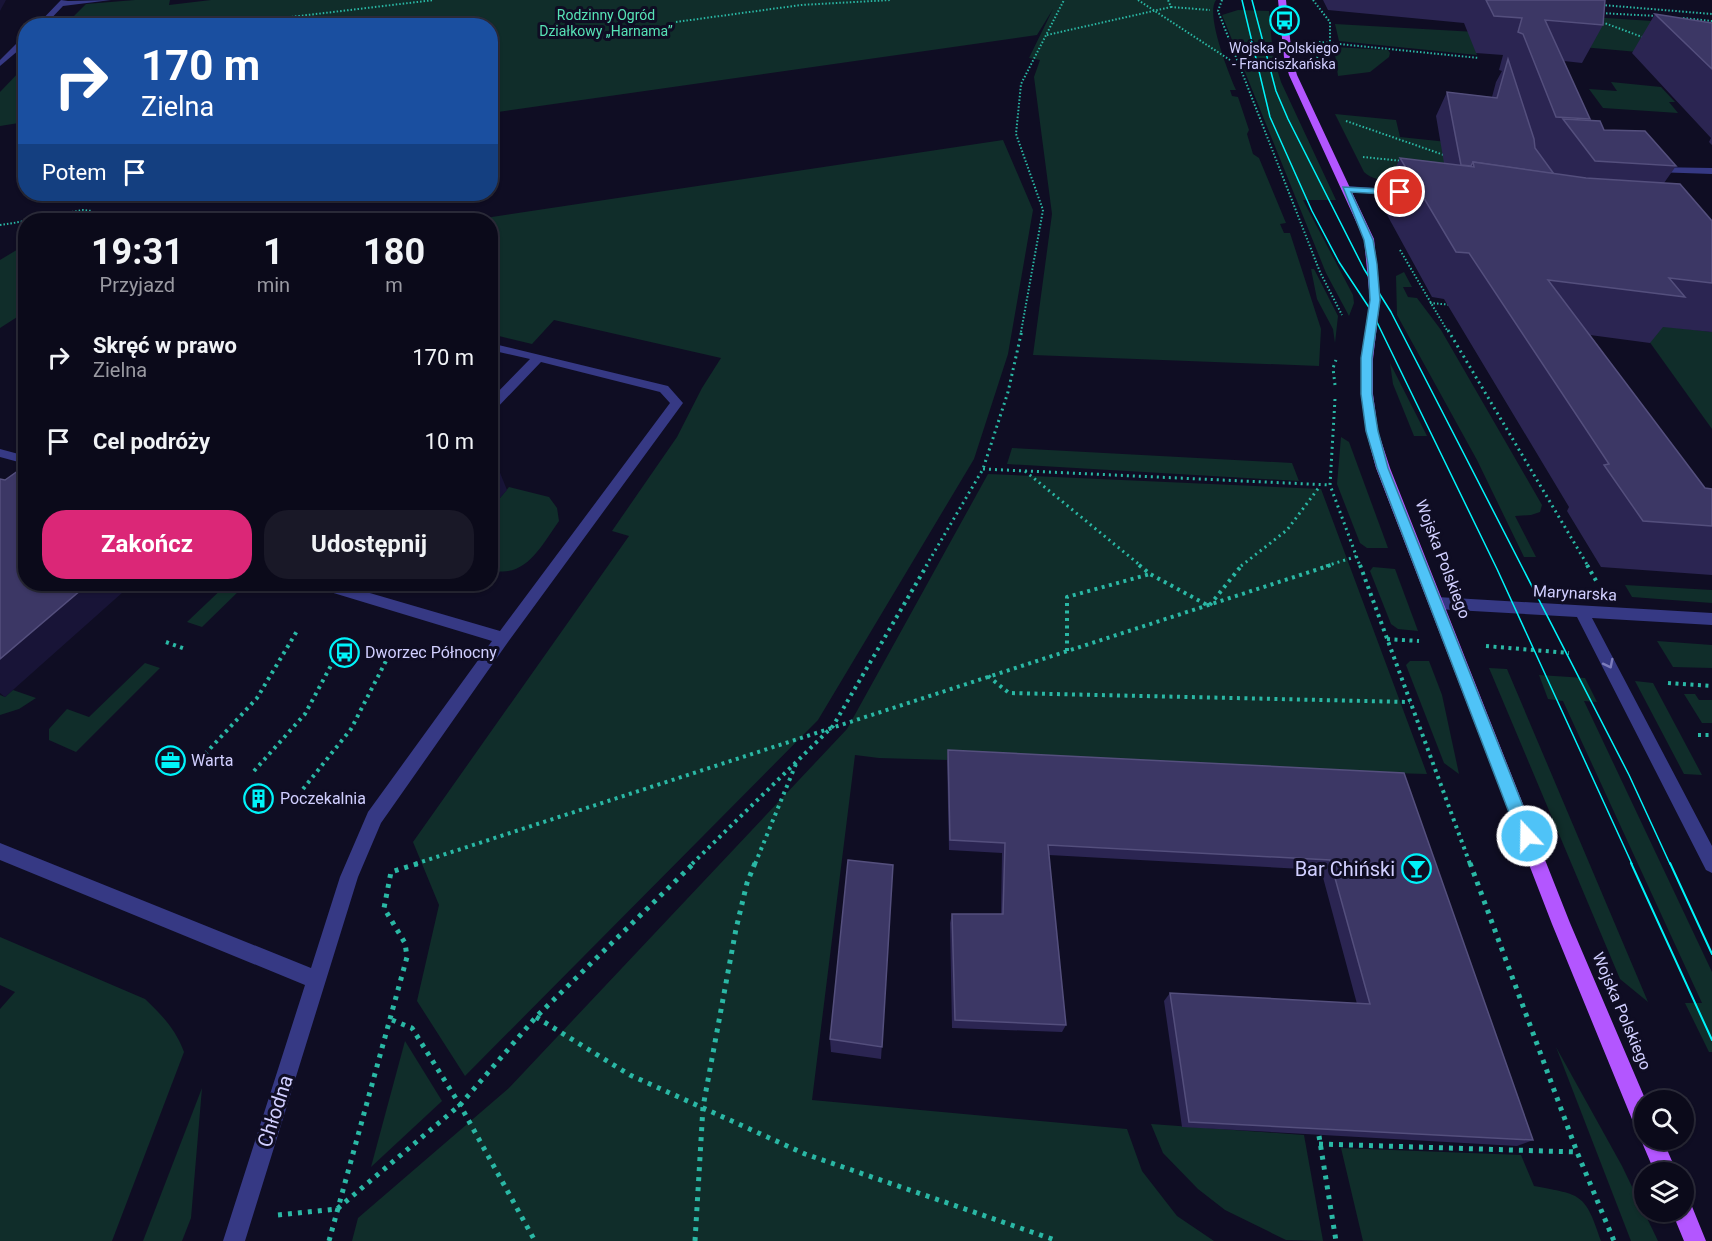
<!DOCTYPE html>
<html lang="pl">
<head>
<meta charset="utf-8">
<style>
  body { margin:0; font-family:Roboto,sans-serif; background:#191827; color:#f1f3f6; height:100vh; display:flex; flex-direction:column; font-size:22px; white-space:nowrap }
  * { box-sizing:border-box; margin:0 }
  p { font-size:20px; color:#9a9aa2 }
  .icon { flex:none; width:33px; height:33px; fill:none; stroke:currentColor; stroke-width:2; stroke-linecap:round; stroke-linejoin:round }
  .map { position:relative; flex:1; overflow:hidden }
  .details { position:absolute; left:18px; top:213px; width:480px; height:378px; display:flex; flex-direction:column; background:#0b0a1a; border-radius:24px; box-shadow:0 2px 4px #0004,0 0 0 2px #2b2b39 }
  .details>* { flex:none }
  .banner { position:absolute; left:18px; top:18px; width:480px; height:183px; border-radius:24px; box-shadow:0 2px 4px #0004,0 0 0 2px #2b2b39; background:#1a4fa0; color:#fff; overflow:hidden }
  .fabs { position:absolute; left:1634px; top:1090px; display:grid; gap:12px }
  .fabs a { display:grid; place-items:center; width:60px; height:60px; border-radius:50%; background:#0b0a1a; box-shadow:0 2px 4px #0004,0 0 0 2px #2b2b39; font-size:30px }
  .pin { position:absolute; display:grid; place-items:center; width:51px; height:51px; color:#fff; margin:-26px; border:3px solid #fff; border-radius:50%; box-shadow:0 2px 6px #0007 }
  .me { position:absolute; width:66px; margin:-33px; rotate:339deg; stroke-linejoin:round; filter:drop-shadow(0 0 4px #0008) }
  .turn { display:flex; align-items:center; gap:21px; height:126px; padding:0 24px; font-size:27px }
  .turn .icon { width:78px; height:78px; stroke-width:2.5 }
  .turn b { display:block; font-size:42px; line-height:51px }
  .then { display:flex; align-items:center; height:57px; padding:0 24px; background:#0003; gap:12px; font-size:22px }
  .eta { display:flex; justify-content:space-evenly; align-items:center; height:102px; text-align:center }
  .eta b { font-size:36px; font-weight:700; line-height:42px }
  .action { display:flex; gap:12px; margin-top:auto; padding:12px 24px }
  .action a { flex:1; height:69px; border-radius:24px; background:#db2777; color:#fff; font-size:24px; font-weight:700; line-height:69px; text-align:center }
  .action a+a { background:#191827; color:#f1f3f6 }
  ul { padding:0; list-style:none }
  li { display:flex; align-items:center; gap:18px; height:84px; padding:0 24px }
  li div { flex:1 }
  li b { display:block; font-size:22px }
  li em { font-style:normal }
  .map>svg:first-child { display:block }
</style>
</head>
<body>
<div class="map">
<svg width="1712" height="1241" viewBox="0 0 1712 1241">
  <rect width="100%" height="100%" fill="#0f0d23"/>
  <g fill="#102d2a">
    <path d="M135 0H170L169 5 211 0H1216C1205 14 1229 74 1236 90H1230L1232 96 1238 97 1249 130 1247 134 1253 154 1259 158 1286 223 1280 224 1284 233H1290L1321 329 1319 366 1033 355 1052 214 1034 77 1040 60 1029 58 1053 9 1037 35 491 113 490 26 65 25 86 4Z"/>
    <path d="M1238 10 1269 11 1273 56 1281 82 1336 200H1303L1353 295 1354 303 1349 316 1326 273 1222 15Z"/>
    <path d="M1576 16 1652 21 1693 57 1471 37 1477 55 1339 41 1335 24 1511 34Z"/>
    <path d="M1334 47 1388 50 1390 53 1389 57 1370 72 1338 76Z"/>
    <path d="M25 66V122L0 126V92Z"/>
    <path d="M1611 82 1661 87 1675 102H1669L1678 113 1603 108 1589 89 1617 91Z"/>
    <path d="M1335 114 1396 120 1400 137 1476 145 1470 169C1445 173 1384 192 1364 172Z"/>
    <path d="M1003 140 1033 210 1008 354 974 459 818 720 465 1076 417 1001 439 905 413 842 629 536 612 531 677 437 702 388 721 358 554 320 532 344 491 334 490 220H472Z"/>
    <path d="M25 245V312L0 328V260Z"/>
    <path d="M1311 269H1314L1338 316 1335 343 1333 329 1317 299Z"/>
    <path d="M1404 272 1412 287H1403L1408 297 1417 298 1441 330 1542 505 1540 512 1531 515 1515 516 1536 557H1524L1477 460 1397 315 1396 276Z"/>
    <path d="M1636 323 1712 332V429Z"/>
    <path d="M1390 363 1427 436H1414L1393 384Z"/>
    <path d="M1341 437 1349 442 1388 548H1367L1360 543 1337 484Z"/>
    <path d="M1012 448 1292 463 1299 481 1007 464Z"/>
    <path d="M988 474 1321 489 1427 774 879 758 855 755 812 1100 1127 1129 1142 1171 1177 1216 1214 1241H352L358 1218 509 1088 847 729Z"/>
    <path d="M509 487 549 497 557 508 559 521C541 546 526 579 491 570V509Z"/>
    <path d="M1373 567 1395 569 1418 631 1398 629 1391 624 1370 571Z"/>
    <path d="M227 584H246L202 627 187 622Z"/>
    <path d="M1625 585 1712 590V603L1632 597Z"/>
    <path d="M1657 641 1712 645V668L1673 667Z"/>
    <path d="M1410 661H1429L1442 695 1459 774 1444 763 1406 665Z"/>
    <path d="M145 663 160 668 76 752 49 740V729L67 709 89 717Z"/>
    <path d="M1489 668 1507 669 1648 1002 1620 979Z"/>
    <path d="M1539 675 1585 678 1597 702 1584 701 1712 972V1052H1709L1685 1003H1702L1563 701 1548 699Z"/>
    <path d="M1635 681 1653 683 1702 775 1684 774Z"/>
    <path d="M13 690 36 698 19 709 0 715V695L5 697Z"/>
    <path d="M1684 694H1695L1699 700H1712V723H1702Z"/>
    <path d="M0 937 145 999C162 1015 176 1030 184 1052L112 1241H0V1009L15 992 0 985Z"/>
    <path d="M405 1041 442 1101 371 1167Z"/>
    <path d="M1556 1047 1622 1166 1658 1241H1631Z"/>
    <path d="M202 1088 191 1218 182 1241H143Z"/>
    <path d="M1151 1124 1304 1135 1323 1241 1286 1240 1225 1210 1198 1189 1163 1153Z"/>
    <path d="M1341 1148 1521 1155 1534 1186C1582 1195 1585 1193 1601 1241H1363Z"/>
  </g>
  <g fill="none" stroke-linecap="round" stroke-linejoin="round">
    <g stroke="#2ab8a5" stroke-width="2" stroke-dasharray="1.5 2" stroke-linecap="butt">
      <path d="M1138 0 1230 60"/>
      <path d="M1222 0 1218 11 1320 272 1342 315"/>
      <path d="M1313 0 1330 22V46L1321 49 1317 58"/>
      <path d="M1602 5 1712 14"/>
      <path d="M1171 7 1210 10"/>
      <path d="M1599 13 1657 16"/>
      <path d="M1683 18 1712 21"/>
      <path d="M1599 21 1645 38"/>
      <path d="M676 22 801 5 891 0"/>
      <path d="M215 26 434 0"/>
      <path d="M1047 35 1171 7 1168 0"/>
      <path d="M1319 42 1479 58"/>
      <path d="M22 104 26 101"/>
      <path d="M1346 121 1447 156"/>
      <path d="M1363 157 1403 161"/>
      <path d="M27 220 83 210 92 211 96 220"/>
      <path d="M0 225 26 221"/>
      <path d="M1400 250 1448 332"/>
      <path d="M1430 303 1453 305"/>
      <path d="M1021 332 1043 210 1016 134 1021 84 1064 0"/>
    </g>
    <g stroke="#2ab8a5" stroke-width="3" stroke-dasharray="2 4" stroke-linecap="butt">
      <path d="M1448 330 1588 566"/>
      <path d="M1335 385 1333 368 1336 360"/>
      <path d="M1335 399 1330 485 1360 566"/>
      <path d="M983 469 1330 485"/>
      <path d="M1025 471 1141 566"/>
      <path d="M926 566 983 469 1008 392 1022 330"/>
      <path d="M1241 566 1287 530 1320 486"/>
      <path d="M1326 566 1358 556"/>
    </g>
    <g stroke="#2ab8a5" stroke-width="4" stroke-dasharray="3 4.5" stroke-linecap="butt">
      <path d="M1139 565 1150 574 1209 606 1242 565"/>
      <path d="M1360 565 1470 864"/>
      <path d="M1587 565 1598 584"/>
      <path d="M1387 639 1419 641"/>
      <path d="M166 642 185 649"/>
      <path d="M1486 646 1569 653"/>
      <path d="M1067 651V597L1150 574"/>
      <path d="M988 676 1009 693 1410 702"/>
      <path d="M1668 683 1712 686"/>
      <path d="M1698 735H1712"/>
      <path d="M205 754 257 698 297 631"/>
      <path d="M254 771 305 714 342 645"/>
      <path d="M303 789 351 729 387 659"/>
      <path d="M415 864 1331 565"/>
      <path d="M692 864 833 726 927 565"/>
      <path d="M755 864 796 764"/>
    </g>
    <g stroke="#2ab8a5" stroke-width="5" stroke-dasharray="4 6" stroke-linecap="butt">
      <path d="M1470 863 1577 1152 1614 1241"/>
      <path d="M536 1017 630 1075 805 1154 1058 1241"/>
      <path d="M392 1020 412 1028 460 1105 535 1241"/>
      <path d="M1319 1136 1336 1241"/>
      <path d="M1319 1144 1577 1152"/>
      <path d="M278 1215 337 1209 460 1105 536 1017 694 863"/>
      <path d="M329 1241 407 957 405 943 384 908 391 872 420 863"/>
      <path d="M695 1241 703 1107 736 929 747 883 755 863"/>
    </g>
    <g fill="#363984" fill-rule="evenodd">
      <path d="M61 0 68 1 111 0 63 6 44 26H36Z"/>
      <path d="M23 37H26V44L0 66V60Z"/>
      <path d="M1652 167 1712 168V174L1655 172 1652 171Z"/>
      <path d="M1346 186 1405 190 1410 193 1405 196 1343 191 1341 189Z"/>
      <path d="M490 343 668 386 683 403 508 642 381 823 358 877 245 1241H223L305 985 0 860V843L311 968 340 877 368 812 492 641 317 588 315 584H339L500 631 670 403 660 392 541 362 494 411 490 412V400L530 359 490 350Z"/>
      <path d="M0 449 26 456V464L0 457Z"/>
      <path d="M1437 597 1712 613V625L1592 618 1712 846V873L1706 870 1577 617 1437 609 1430 603Z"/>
    </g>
    <g fill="#b356ff" fill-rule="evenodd">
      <path d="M1278 0H1286L1292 57 1297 75 1374 239 1380 300 1373 359V394L1378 431 1390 468 1570 923 1646 1101H1644V1132L1636 1129 1552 924 1376 468 1366 431 1361 394V359L1370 300 1364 239 1289 75 1284 57Z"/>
      <path d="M1644 1133V1140H1663L1677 1173H1655L1641 1140Z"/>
      <path d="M1683 1201 1691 1204 1706 1241H1684L1672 1212H1683Z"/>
    </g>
    <g stroke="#00f4fa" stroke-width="1.5">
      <path d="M1242 0 1270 117 1312 211 1339 262 1372 312 1497 569 1632 864"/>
      <path d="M1252 0 1276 91 1288 119 1364 269 1391 312 1629 775 1670 864"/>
    </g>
    <g stroke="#00f4fa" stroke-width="2">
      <path d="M1631 863 1712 1040"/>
      <path d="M1670 863 1712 954"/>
    </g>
  </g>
  <g fill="#2b2552">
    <path d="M1323 0H1605L1603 25 1582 63 1564 61 1590 119 1589 120 1604 130 1676 166 1664 183 1712 221V332L1663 327 1650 343 1590 335 1705 488 1712 489V575L1601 567 1567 511 1569 507 1444 299 1432 297 1380 202 1400 158 1444 163 1436 116 1447 92 1492 97 1496 82 1502 71 1499 70 1503 55 1476 53 1464 23 1328 10Z"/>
    <path d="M1655 14 1712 23V145L1709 142 1711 138 1632 53Z"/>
    <path d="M948 750 1404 773 1533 1140 1517 1146 1182 1127 1164 1001 1170 993 1357 1004 1321 870 1049 855 1066 1025 1062 1032 952 1028 950 923 952 914H1001L1002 853 949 850 947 761Z"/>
    <path d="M893 865 881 1059 831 1052 830 1039Z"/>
  </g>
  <g fill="#181437">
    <path d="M0 0H6L0 11Z"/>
    <path d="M494 458 507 490 490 509V462Z"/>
    <path d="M88 584H132L5 697 0 693V659Z"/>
  </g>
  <g fill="#3c3765" stroke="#544f7d" stroke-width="1.5">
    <path d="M1486 0H1605L1603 25 1545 20 1590 119 1556 117 1523 34 1518 32 1522 18 1494 16Z"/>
    <path d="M1655 14 1712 23V69Z"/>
    <path d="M1508 59 1534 139 1535 148 1554 174 1473 162 1471 166 1461 165 1447 92 1497 98Z"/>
    <path d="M1563 119 1600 121 1604 130 1645 131 1676 166 1595 161Z"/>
    <path d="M1400 158 1474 167 1473 162 1586 178 1680 184 1712 221V283L1669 278 1685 297 1548 280 1705 488 1712 489V526L1643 521 1604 465 1609 464 1469 253 1456 252Z"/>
    <path d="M22 468 26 469V584H88L0 659V479L5 480Z"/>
    <path d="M948 750 1404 773 1533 1140 1189 1122 1170 993 1370 1004 1330 860 1048 845 1066 1025 955 1020 952 914H1003L1005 843 950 840Z"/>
    <path d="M848 860 893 865 882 1047 830 1039Z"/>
  </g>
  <defs><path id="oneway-chevron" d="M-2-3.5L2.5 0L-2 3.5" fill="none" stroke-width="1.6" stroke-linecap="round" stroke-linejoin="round" transform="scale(1.5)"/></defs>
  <use stroke="#7c7cbb" href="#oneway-chevron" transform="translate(1609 664) rotate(63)"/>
  <path fill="#4fc3f7" stroke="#337fa1" stroke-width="1.5" d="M1343 187 1400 190 1405 192 1400 195 1351 192 1373 240 1377 264 1380 300 1372 358V394L1378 431 1388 468 1535 836 1532 841 1527 843 1521 841 1518 836 1377 468 1366 431 1361 394V358L1370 300 1368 264 1364 240Z"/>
  <defs>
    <symbol id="bus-ring" viewBox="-11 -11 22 22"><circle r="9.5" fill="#0f0d23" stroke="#00f4fa" stroke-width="1.5"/><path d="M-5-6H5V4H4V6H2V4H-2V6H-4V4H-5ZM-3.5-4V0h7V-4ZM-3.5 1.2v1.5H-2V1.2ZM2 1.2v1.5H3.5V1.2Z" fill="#00f4fa"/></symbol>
    <symbol id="office-ring" viewBox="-11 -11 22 22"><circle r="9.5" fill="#0f0d23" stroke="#00f4fa" stroke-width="1.5"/><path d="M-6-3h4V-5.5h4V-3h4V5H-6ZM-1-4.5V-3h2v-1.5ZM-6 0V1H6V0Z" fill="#00f4fa"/></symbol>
    <symbol id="building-ring" viewBox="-11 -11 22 22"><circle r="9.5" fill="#0f0d23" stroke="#00f4fa" stroke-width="1.5"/><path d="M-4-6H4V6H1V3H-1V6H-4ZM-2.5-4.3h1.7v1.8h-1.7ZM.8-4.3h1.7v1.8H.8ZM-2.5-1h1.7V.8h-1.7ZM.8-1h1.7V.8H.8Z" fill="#00f4fa"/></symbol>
    <symbol id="bar-ring" viewBox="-11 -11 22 22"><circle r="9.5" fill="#0f0d23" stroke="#00f4fa" stroke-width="1.5"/><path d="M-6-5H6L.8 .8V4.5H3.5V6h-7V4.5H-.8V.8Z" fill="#00f4fa"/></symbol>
  </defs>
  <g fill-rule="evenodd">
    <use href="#bus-ring" x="1268" y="4" width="33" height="33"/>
    <use href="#bus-ring" x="328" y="636" width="33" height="33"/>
    <use href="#office-ring" x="154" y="744" width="33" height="33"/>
    <use href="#building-ring" x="242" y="782" width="33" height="33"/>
    <use href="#bar-ring" x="1400" y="852" width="33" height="33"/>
  </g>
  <g text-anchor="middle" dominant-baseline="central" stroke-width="6" stroke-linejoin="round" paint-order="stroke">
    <g font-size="14" fill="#57e3b6" stroke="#0f0d23">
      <text x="606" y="15">Rodzinny Ogród<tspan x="606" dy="16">Działkowy „Harnama”</tspan></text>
    </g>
    <g font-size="14" fill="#d1cfff" stroke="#0f0d23">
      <text x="1284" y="48">Wojska Polskiego<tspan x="1284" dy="16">- Franciszkańska</tspan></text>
    </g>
    <g font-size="16" fill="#d1cfff" stroke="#0f0d23">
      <text transform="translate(1443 559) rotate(69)">Wojska Polskiego</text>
      <text transform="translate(1575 593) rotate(3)">Marynarska</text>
      <text transform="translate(1622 1011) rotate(67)">Wojska Polskiego</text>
    </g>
    <g font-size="16" fill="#d1cfff" stroke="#0f0d23" text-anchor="start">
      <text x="365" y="652">Dworzec Północny</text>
      <text x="191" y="760">Warta</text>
      <text x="280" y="798">Poczekalnia</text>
    </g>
    <g font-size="20" fill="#d1cfff" stroke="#0f0d23" text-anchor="end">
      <text x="1395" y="869">Bar Chiński</text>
    </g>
    <g font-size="20" fill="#d1cfff" stroke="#0f0d23">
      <text transform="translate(275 1111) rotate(-72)">Chłodna</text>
    </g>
  </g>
</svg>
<div class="fabs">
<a><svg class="icon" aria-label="search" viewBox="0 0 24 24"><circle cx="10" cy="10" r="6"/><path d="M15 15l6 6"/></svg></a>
<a><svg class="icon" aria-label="layers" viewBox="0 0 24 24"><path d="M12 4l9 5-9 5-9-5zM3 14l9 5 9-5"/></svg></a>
</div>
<div class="pin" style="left:1400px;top:192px;background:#d93025"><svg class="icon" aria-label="arrive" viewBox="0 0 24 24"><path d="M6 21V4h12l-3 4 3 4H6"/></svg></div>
<svg class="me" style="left:1527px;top:836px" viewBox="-20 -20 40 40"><circle r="17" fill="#4fc3f7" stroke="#fff" stroke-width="3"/><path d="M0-11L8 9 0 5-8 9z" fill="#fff"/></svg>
<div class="banner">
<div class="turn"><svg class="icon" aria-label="right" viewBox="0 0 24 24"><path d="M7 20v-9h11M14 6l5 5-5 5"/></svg><div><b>170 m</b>Zielna</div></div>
<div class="then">Potem<svg class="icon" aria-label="arrive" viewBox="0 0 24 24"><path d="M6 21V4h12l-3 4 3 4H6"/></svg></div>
</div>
<section class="details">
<div class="eta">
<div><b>19:31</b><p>Przyjazd</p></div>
<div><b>1</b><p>min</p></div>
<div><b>180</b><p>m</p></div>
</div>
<ul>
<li><svg class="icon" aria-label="right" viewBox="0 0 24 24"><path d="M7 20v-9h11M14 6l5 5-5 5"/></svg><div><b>Skręć w prawo</b><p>Zielna</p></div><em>170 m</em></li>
<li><svg class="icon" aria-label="arrive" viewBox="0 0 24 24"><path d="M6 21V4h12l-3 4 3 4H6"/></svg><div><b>Cel podróży</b></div><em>10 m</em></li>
</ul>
<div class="action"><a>Zakończ</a><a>Udostępnij</a></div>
</section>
</div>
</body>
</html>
